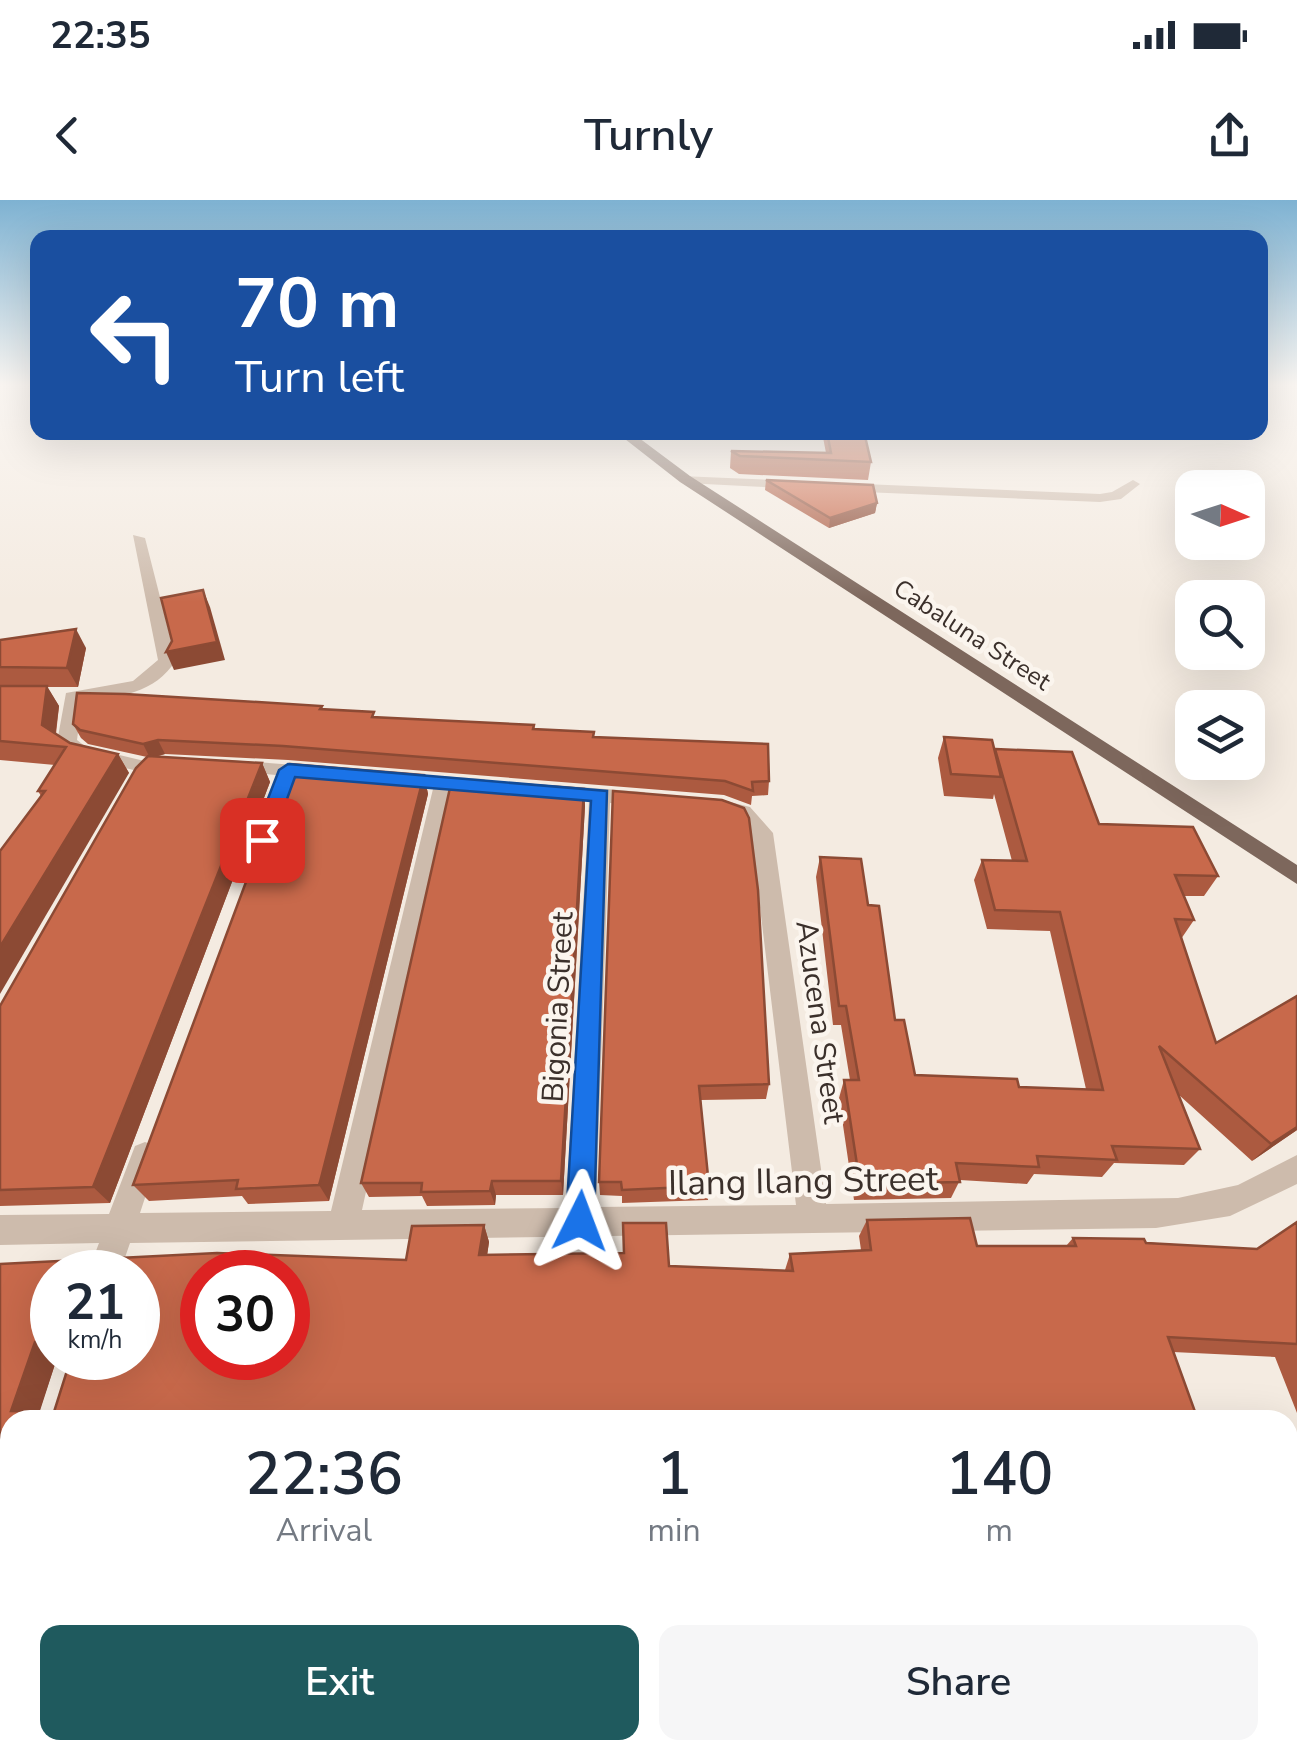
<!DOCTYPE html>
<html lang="en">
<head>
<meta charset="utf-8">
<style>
  body { margin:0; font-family:"Nunito Sans",sans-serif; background:#f6f6f7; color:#1f2937; height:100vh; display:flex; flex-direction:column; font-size:38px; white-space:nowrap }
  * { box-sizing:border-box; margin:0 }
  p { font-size:32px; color:#747a83 }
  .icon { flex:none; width:55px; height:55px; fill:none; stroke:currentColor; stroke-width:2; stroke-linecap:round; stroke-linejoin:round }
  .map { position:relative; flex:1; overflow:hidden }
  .details { position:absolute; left:0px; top:1210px; width:1298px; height:350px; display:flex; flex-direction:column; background:#fff; border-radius:30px 30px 0 0; box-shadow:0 10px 40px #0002 }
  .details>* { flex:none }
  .top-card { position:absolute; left:30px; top:30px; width:1238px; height:210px; border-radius:20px; box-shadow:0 10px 40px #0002; background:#1a4fa0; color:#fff; overflow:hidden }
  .needle { width:65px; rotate:93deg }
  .buttons { position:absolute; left:1175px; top:270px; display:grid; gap:20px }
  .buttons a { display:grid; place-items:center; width:90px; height:90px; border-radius:20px; background:#fff; box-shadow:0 10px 40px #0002; font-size:50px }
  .speed { position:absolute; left:30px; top:1050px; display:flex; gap:20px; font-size:50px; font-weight:700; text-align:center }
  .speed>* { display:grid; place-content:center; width:130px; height:130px; border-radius:50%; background:#fff; box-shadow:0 10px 40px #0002; line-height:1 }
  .speed small { font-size:25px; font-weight:400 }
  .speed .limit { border:15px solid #d22; background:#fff; color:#111 }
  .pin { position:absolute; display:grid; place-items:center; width:85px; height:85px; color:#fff; margin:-42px; border-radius:20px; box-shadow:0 5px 15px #0006 }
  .me { position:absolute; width:110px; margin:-55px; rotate:3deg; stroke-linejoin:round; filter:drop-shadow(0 0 8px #0008) }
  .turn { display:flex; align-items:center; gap:35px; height:210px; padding:0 40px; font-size:45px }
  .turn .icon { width:130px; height:130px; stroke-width:2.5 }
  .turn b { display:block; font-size:70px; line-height:85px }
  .eta { display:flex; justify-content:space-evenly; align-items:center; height:170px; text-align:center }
  .eta b { font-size:60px; font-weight:600; line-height:70px }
  .button { display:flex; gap:20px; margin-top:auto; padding:20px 40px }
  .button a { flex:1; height:115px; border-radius:20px; background:#1f5a5e; color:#fff; font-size:40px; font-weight:600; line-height:115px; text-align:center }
  .button a+a { background:#f6f6f7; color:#1f2937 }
  .status { display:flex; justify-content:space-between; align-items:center; height:70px; padding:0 50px; background:#fff; direction:ltr }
  .status svg { height:28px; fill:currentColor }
  header { display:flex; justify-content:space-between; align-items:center; height:130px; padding:0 40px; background:#fff; font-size:45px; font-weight:600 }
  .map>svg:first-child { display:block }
</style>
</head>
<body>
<div class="status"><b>22:35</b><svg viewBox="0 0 49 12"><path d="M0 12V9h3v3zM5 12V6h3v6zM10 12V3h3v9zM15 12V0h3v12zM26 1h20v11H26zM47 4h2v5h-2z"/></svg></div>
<header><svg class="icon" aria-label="back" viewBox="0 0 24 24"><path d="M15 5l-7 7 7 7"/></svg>Turnly<svg class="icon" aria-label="share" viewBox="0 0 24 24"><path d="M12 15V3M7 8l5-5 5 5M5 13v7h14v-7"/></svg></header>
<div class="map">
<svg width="1297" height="1560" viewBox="0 0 1297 1560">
  <rect width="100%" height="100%" fill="#f4ebe1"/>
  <path fill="#b8c4a0" d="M0 1480H10V1550H95L92 1560H0Z"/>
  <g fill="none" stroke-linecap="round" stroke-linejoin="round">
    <g fill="#cdbbac" fill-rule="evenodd">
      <path d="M680 276 800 281 807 285 800 289 685 283 680 282Z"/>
      <path d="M1133 280 1140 284 1121 299 1100 302 840 291 833 287 840 283 1100 294 1112 292Z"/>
      <path d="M133 335 145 338 176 460C155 494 119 497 82 501L77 540 86 547 157 564V572L150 574 72 555 57 542 66 493 133 481 158 460Z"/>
      <path d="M230 560 320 567 330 573 320 579 223 570 220 566Z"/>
      <path d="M395 573 484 579 494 586 484 593 454 590 362 1010 566 1008 589 601 547 597 544 592 547 587 554 585 644 592 654 599 644 606 610 603 596 1007 796 1005 751 633 735 617 707 610 703 605 714 598 750 607 773 633 826 1004 1178 998 1238 985 1297 955V984L1230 1016 1156 1028 130 1043 120 1072H88L99 1043 0 1045V1015L109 1014 135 946 145 942 155 946 159 955 140 1013 331 1011 433 589 388 584V574Z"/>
      <path d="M1288 1298H1297V1336L1288 1335Z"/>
      <path d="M10 1303V1341L0 1342V1304Z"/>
      <path d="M210 1550H252L250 1560H208Z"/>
    </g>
    <path fill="#7d675c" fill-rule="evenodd" d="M616 232H631L690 276 1297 665V684L680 282Z"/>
  </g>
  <g fill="#ac5a40" fill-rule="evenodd">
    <path d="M822 232H864L871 262 868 280 739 274 730 268 731 251 826 253Z"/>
    <path d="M766 280 877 303 875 313 829 328 765 290Z"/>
    <path d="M0 440 86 448 78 487H47L59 506 56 534 70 543 118 554 129 573 41 596 38 591 55 565 0 560Z"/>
    <path d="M322 506 323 509 376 517 534 525 535 530 595 537 769 581 768 595 752 596 751 605 724 595 288 560 165 554 155 557 262 563 270 582 110 1003 0 1006V806L147 557 88 544 81 538 73 524Z"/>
    <path d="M944 537 994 550 1099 624 1218 676 1204 696H1184L1194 720 1181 739 1216 843 1297 930 1252 961 1179 895 1200 949 1184 965 1114 963 1102 977 1034 974 1027 984 960 980 951 998 854 1000 839 898 844 880H850L841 825H833L816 677 820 657 868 705 895 820 915 875 1019 887 1086 889 1050 731 987 729 974 680 982 660 1012 661 994 594 993 599 944 596 938 558Z"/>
    <path d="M424 575 428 594 329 1001 248 1004 242 996 149 1001 133 985Z"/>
    <path d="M584 589 585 606 563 995H496L495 1005 427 1006 422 996 369 997 361 983Z"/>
    <path d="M613 591 769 884 766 899 701 900 709 986 708 1000 622 1003V996L600 995 599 982Z"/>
    <path d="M867 1020 977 1046H1066L1073 1038 1257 1049 1297 1022V1213L1275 1157 1173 1152 10 1220V1290L6 1300 0 1301V1064L406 1060 484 1025 489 1042 487 1055 669 1066 785 1070 790 1054 861 1050 859 1036ZM52 1072 138 1158 54 1212H39L57 1158H52Z"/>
  </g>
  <g fill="#8c4a34">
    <path d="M877 303 875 313 829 328 830 318Z"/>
    <path d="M203 390 210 407 225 460 174 470 166 452Z"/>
    <path d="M76 429 86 448 78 487 67 468Z"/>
    <path d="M47 486 59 506 54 545 42 525Z"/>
    <path d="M158 540 165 554 150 558 143 544Z"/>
    <path d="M118 554 129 573 0 794V747Z"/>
    <path d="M262 563 270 582 110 1003 93 987Z"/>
    <path d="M424 575 428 594 329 1001 319 985Z"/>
    <path d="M584 589 585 606 563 995 561 981Z"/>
    <path d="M1297 927V930L1252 961 1271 944Z"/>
    <path d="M492 981 496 995 495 1005 490 991Z"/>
    <path d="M484 1025 489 1042 485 1070 479 1055Z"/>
    <path d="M35 1142 52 1152V1158H57L37 1220 11 1211Z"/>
    <path d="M0 1266 10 1269V1290L6 1300 0 1298Z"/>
  </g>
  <g fill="#c8694b" stroke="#8c4a34" stroke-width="2.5" fill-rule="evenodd">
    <path d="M827 232H864L871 262 740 256 731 251 831 253Z"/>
    <path d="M766 280 873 285 877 303 830 318Z"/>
    <path d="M203 390 217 442 166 452 172 441 161 398Z"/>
    <path d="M76 429 67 468 0 467V440Z"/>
    <path d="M0 486H47L42 525 70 543 118 554 0 747V651L45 591H38L66 547 0 541Z"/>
    <path d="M77 493 125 494 322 506 320 509 374 512 372 517 534 525 533 529 594 532 593 537 768 544 769 581 752 582 753 591 725 581 283 546 158 540 143 544 80 530 73 524Z"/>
    <path d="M944 537 992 540 1001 577 951 574Z"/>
    <path d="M995 549 1072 552 1099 624 1193 627 1218 676 1175 675 1194 720 1175 719 1216 843 1297 796V927L1271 944 1159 846 1200 949 1112 946 1117 960 1037 956 1039 967 956 963 960 982 860 984 844 880H859L846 806H839L820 657 861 659 868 705 879 706 895 820H904L915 875 1017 879 1019 887 1103 890 1060 712 995 710 982 660 1027 661Z"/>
    <path d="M148 556 262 563 93 987 0 990V806L136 568Z"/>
    <path d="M290 564 424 575 320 982 319 985 236 989 238 980 133 985Z"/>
    <path d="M452 579 584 589 561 981H492L490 991 421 992 422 983H361Z"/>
    <path d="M613 591 722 600 744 608 749 618 758 690 769 884 699 886 709 986 622 990 621 982H599Z"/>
    <path d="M970 1018 977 1046H1076L1073 1038 1144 1039 1146 1043 1257 1049 1297 1022V1144L1168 1137 1198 1220H10V1261L0 1262V1064L217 1053 406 1060 412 1026 484 1025 479 1055 624 1053 623 1023H666L669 1066 793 1071 790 1054 871 1050 867 1020ZM52 1072H138V1158H71L54 1212 11 1211 35 1142H52ZM202 1072H288V1158H202Z"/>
    <path d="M1288 1401 1297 1402V1560H248L249 1550H1288Z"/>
  </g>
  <linearGradient id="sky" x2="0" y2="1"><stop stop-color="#7eb2d2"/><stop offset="0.46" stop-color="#faf6f2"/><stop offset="1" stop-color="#faf6f2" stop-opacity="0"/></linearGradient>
  <rect width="1297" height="402" fill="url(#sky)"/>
  <path fill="#1a73e8" stroke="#114b97" stroke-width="2.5" d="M288 564 607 591 594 1021 590 1030 580 1034 570 1030 566 1021 591 601 295 577 272 640 269 645H255L252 640 279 570Z"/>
  <g text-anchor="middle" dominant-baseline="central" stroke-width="9" stroke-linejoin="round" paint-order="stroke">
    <g font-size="25" fill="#3b302b" stroke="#fbf5ee">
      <text transform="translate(972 435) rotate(33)">Cabaluna Street</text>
    </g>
    <g font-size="30" fill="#3b302b" stroke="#fbf5ee">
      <text transform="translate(558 807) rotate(-87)">Bigonia Street</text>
      <text transform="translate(820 822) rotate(82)">Azucena Street</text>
    </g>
    <g font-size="35" fill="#3b302b" stroke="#fbf5ee">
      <text transform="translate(803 981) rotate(-1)">Ilang Ilang Street</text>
    </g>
  </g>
</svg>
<div class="buttons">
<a><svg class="needle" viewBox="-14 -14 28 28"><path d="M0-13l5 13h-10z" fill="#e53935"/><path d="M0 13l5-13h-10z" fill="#747a83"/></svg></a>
<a><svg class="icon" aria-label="search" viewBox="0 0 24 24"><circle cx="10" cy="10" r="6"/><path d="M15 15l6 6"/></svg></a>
<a><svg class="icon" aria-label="layers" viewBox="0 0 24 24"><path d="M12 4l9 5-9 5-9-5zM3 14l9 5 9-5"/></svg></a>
</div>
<div class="speed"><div>21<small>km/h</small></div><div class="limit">30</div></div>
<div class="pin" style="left:262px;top:640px;background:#d93025"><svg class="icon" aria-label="arrive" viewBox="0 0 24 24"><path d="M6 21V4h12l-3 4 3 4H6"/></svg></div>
<svg class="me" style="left:580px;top:1021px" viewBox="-20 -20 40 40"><path d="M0-17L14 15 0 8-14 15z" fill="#1a73e8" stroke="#fff" stroke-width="4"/></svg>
<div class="top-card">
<div class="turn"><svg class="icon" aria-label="left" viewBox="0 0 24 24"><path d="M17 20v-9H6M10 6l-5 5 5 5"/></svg><div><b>70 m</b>Turn left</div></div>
</div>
<section class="details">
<div class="eta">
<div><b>22:36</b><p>Arrival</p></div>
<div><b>1</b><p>min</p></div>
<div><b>140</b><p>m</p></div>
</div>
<div class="button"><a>Exit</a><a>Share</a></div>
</section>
</div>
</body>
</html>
